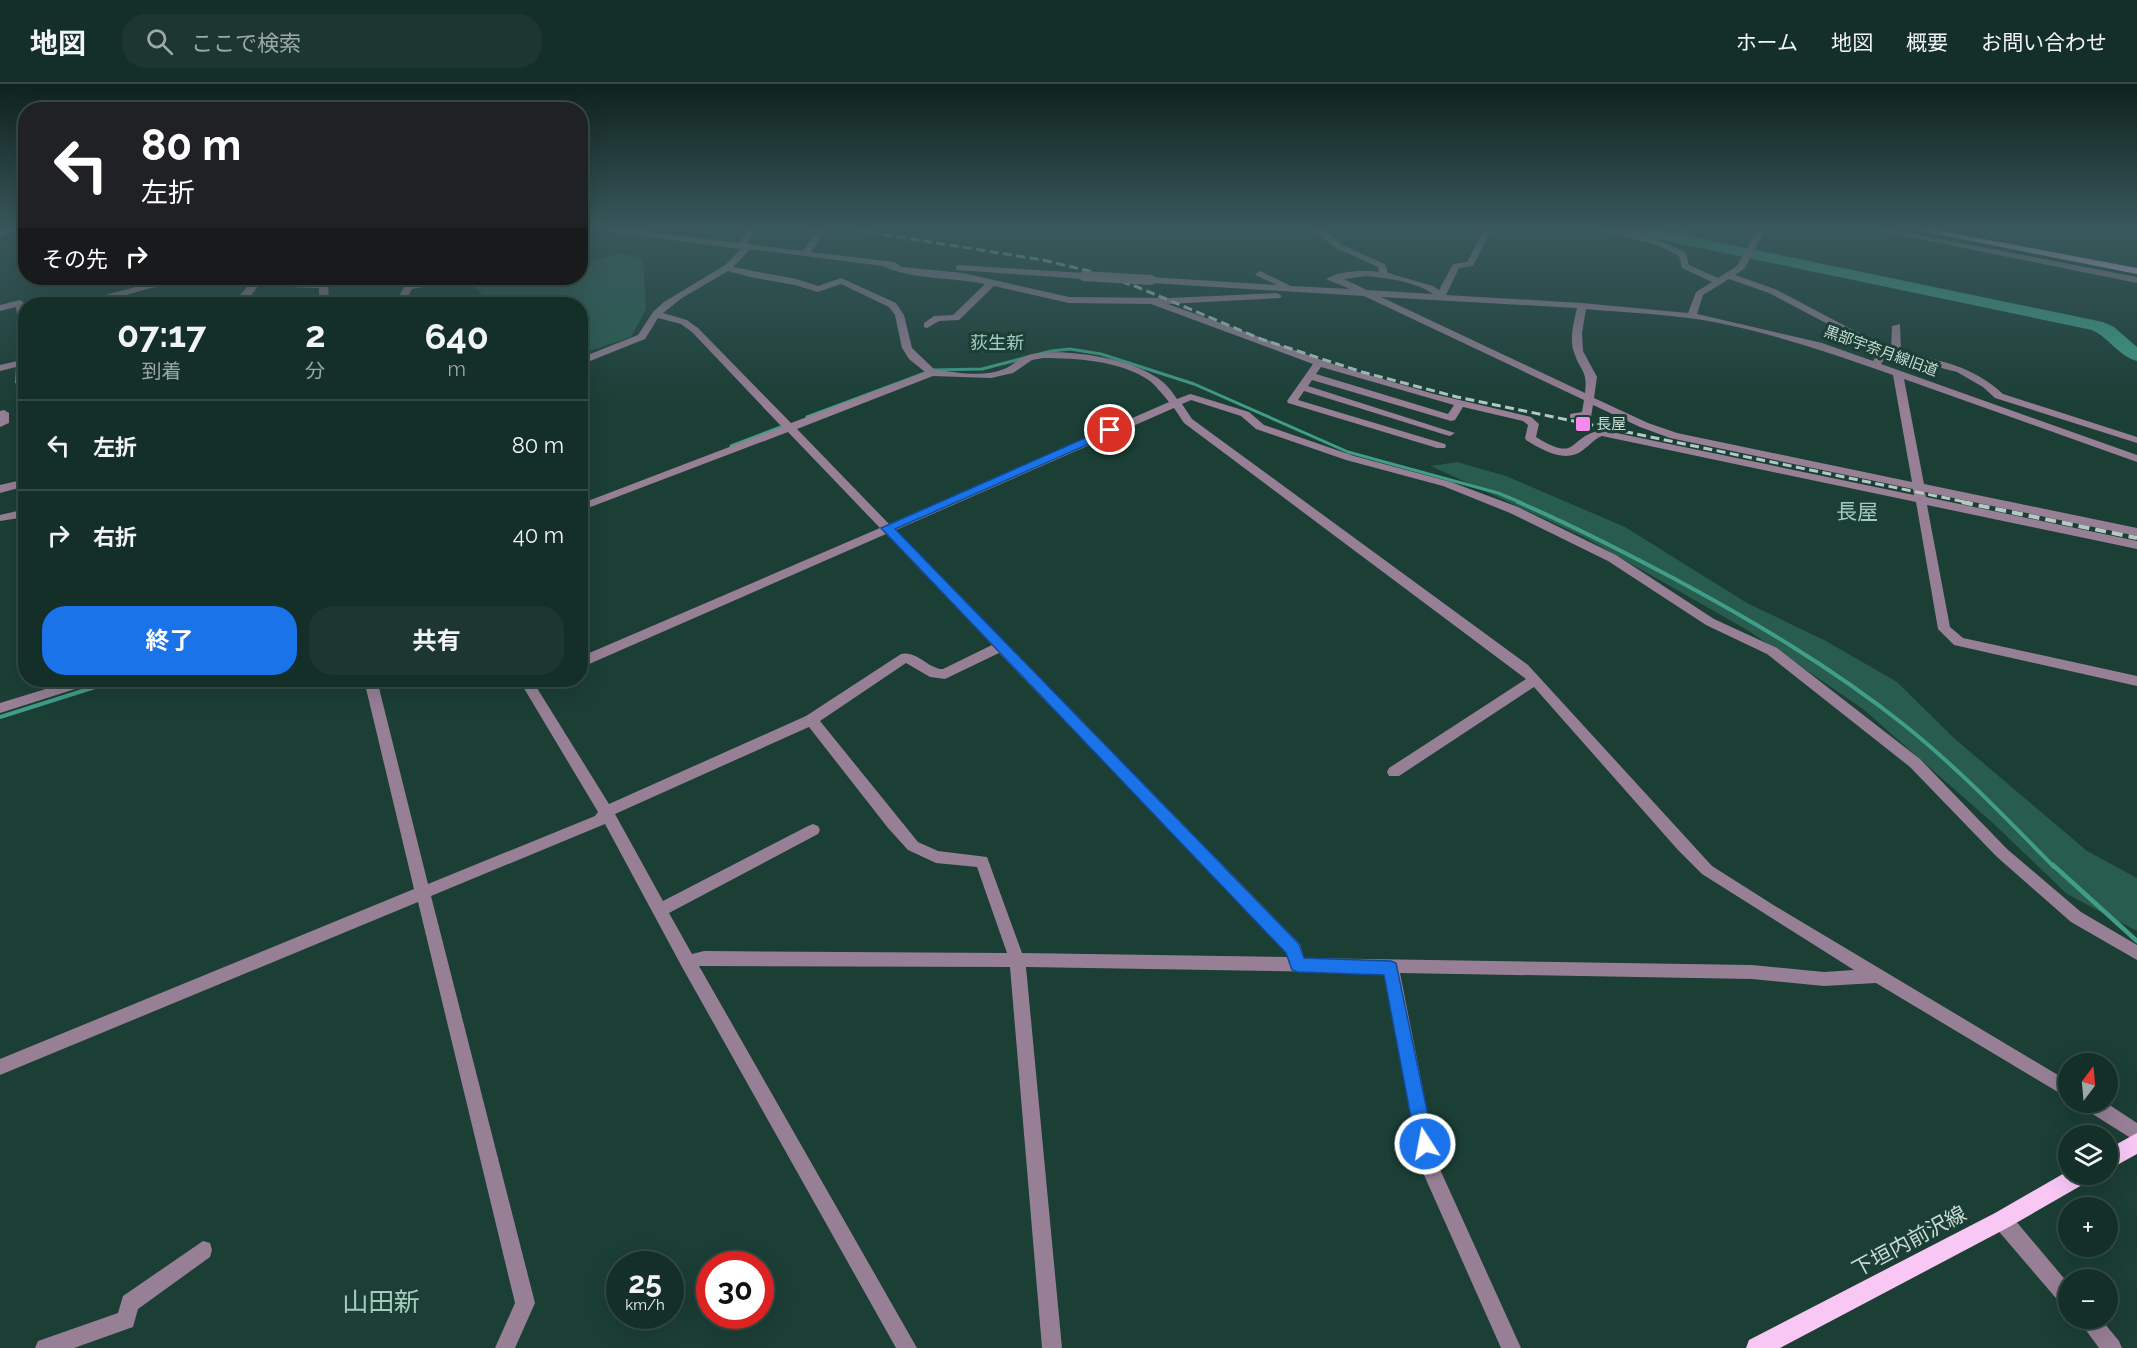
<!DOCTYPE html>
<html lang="ja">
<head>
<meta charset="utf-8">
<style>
  body { margin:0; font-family:Raleway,"Noto Sans JP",sans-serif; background:#1d3630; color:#f1f3f6; height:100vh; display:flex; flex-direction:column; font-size:22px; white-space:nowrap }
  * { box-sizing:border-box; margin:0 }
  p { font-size:20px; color:#9da8a8 }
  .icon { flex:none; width:33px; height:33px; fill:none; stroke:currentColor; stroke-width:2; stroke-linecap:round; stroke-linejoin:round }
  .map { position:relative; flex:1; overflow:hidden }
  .drawer { position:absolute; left:18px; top:213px; width:570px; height:390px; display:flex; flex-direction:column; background:#142e28; border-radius:24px; box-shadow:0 6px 24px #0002,0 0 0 2px #334a45 }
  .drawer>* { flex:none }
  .top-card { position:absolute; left:18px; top:18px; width:570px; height:183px; border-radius:24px; box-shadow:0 6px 24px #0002,0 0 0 2px #334a45; background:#202124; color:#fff; overflow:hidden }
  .needle { width:39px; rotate:16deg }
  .fabs { position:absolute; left:2058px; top:969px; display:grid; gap:12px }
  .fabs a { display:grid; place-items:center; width:60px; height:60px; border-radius:50%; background:#142e28; box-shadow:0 6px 24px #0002,0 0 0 2px #334a45; font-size:30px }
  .speed { position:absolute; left:606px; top:1167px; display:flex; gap:12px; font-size:30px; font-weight:700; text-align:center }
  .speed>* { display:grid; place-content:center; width:78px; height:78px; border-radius:50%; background:#142e28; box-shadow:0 6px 24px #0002,0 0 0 2px #334a45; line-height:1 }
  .speed small { font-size:15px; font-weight:400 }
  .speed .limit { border:9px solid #d22; background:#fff; color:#111 }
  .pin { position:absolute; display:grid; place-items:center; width:51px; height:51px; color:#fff; margin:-26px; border:3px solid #fff; border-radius:50%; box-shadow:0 2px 6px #0007 }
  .me { position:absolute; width:66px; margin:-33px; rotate:349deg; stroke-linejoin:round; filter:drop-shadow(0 0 4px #0008) }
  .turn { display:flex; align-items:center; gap:21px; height:126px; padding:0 24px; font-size:27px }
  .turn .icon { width:78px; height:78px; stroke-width:2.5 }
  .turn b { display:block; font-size:42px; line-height:51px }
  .then { display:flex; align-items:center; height:57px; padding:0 24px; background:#0003; gap:12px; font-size:22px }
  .eta { display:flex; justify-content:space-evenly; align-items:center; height:102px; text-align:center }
  .eta b { font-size:36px; font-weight:700; line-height:42px }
  .primary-button { display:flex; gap:12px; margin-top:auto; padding:12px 24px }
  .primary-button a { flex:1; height:69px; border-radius:24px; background:#1a73e8; color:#fff; font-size:24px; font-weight:700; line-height:69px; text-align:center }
  .primary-button a+a { background:#1d3630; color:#f1f3f6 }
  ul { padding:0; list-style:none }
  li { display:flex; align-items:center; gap:18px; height:90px; padding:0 24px; border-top:2px solid #334a45 }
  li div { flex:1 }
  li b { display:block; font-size:22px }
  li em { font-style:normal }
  header { display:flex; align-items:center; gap:36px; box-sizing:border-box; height:84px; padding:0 30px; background:#142e28; border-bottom:2px solid #334a45 }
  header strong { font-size:28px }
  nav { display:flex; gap:33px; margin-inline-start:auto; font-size:21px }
  .search { width:420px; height:54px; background:#1d3630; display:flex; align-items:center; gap:15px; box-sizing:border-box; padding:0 21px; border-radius:24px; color:#9da8a8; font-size:22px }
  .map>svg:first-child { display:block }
</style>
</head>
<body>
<header>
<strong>地図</strong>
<div class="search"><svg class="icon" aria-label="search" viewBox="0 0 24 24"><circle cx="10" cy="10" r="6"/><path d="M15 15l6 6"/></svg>ここで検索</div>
<nav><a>ホーム</a><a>地図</a><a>概要</a><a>お問い合わせ</a></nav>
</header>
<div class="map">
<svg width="2137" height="1264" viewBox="0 0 2137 1264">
  <rect width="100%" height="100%" fill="#1b3e35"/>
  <g fill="#285c4f">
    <path d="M623 169 643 175 646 225 631 253 581 270 580 220H491L470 198 515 194H580L581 180Z"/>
    <path d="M1457 378 1506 392 1625 443 1747 519 1826 557 1897 598 1955 655 2087 767 2137 794V847L2067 810 1995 741 1863 625 1749 547 1584 453 1431 382Z"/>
  </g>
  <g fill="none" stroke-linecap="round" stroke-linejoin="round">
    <g stroke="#409d87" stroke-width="3">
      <path d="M807 333 933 286 982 285 1051 267 1070 265 1101 270 1194 300 1348 368 1498 409 1522 419"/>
      <path d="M731 362 786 341"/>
    </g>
    <g stroke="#409d87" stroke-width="4">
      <path d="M1518 418C1572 441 1622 467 1673 494 1753 537 1831 583 1903 640 1957 683 2005 733 2054 783"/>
      <path d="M0 633 117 596"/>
    </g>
    <path stroke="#409d87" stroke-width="4.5" d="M2053 781 2137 857"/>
    <path fill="#409d87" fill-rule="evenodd" d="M1621 144H1651L2103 238 2114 243 2137 263V277C2120 273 2108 253 2092 246L1629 149Z"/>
    <g fill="#977f95" fill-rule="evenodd">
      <path d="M598 144H623L739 159 749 144H757L747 160 803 167 815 149 801 144H815L824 148 811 168 895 178 902 183 963 189 1069 213 1170 214 1277 209 1282 212 1280 214 1168 220 1341 283 1434 310 1531 333 1539 340 1536 353C1580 380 1567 352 1602 346L1914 411 1913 405 1670 354 1640 343 1593 321 1591 333 1570 334V330L1582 328 1584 316 1364 212 1151 199 1146 196 1151 193 1277 201 1257 192 1255 190 1260 187 1291 202 1350 205 1326 195C1339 187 1364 186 1379 188L1378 183 1336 164 1321 153 1313 144H1322L1342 161 1385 180 1388 189 1433 202 1439 206 1453 180 1467 178 1485 144H1493L1473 182 1459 184 1446 211 1582 219 1688 229 1696 208 1712 198 1682 184 1679 172 1658 161 1591 144C1624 144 1658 154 1686 169L1689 181 1718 194 1737 182 1758 144H1766L1745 184 1735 191 1775 205 1887 264 1891 265 1892 242 1900 240 1901 268C1939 276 1973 282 2003 310L2137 353V359L1995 314 1983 303 1957 288 1887 270 1881 280 2137 371V378L1904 295 1924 400 2137 444V452L1925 408 1926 413 2137 457V465L1927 421 1950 543 1963 554 2137 592V602L1954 561 1938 545 1916 418 1602 352C1594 355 1590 361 1583 366 1566 380 1542 366 1526 356L1525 354 1528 341 1523 337 1463 323 1455 336 1451 337 1312 296 1308 302 1455 349 1450 352 1446 351 1304 307 1298 316 1445 360 1446 362 1445 364H1437L1288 319 1287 317 1313 280 1151 220 1069 219 994 202 959 236 939 237 927 244 924 243V239L934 232 953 231 985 200C953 193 912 196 883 182L750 165 733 183 796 195 818 202 841 194 896 219 904 231 912 264 935 286C956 288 983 294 1004 285 1014 281 1021 272 1032 270 1065 264 1127 274 1154 292 1164 297 1171 306 1177 315L1190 310 1194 311 1249 328 1264 341 1354 372 1451 398 1518 423 1616 471 1714 535 1777 564 1920 675 2007 765 2081 828 2137 861V876L2071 838 1997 773 1910 683 1767 570 1706 541 1608 477 1510 429 1443 402 1346 376 1256 345 1241 332 1191 316 1182 320 1192 335 1528 581 1712 782 1775 822 2068 997V1014L1876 899 1824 902 1752 895 1400 889 1438 1081 1521 1264H1501L1420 1082 1384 889 1026 883 1062 1264H1042L1010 883 699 882 917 1264H896L682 883 605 740 431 812 535 1219 515 1264H495L515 1219 418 818 0 991V975L414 805 364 596H377L428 800 595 732 598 728 519 596H549L548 599 537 604 609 720 806 632 901 570C917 566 928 585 943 585L992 561 886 450 580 584V573L880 444 788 348 580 427V420L782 343 692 248 681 240 658 234 645 255 580 281V274L638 251 653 228 664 218 725 181 741 165 602 147ZM728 187 750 193 795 201 818 208 841 200 889 223 895 231 902 264 909 275 925 288 791 339 698 244 687 236 663 229 682 214ZM1367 192C1388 194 1416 198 1433 210L1367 206 1344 195ZM1729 195 1769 209 1879 267 1873 277 1822 259 1697 230 1703 211ZM1381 213 1577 224C1574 238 1569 255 1574 268 1580 288 1588 285 1585 309ZM1586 225C1628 229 1672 230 1714 238 1775 250 1834 270 1893 291L1912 398 1677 349 1648 339 1594 314 1597 293 1583 267 1582 249ZM1043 274C1077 274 1122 277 1150 297 1157 303 1163 311 1169 318L889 440 797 345 933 292 991 294 1013 289 1032 276ZM1321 283 1454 321 1448 330 1316 290ZM1174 324 1184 339 1526 595 1389 684 1387 688 1389 692H1399L1534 603 1678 766 1702 790 1854 886 1824 888 1752 881 1304 874 1300 860 896 446ZM999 569 1287 868 1288 873 1022 869 987 773 938 767 918 758 820 637 906 579 930 593 945 595ZM809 643 888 744 908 766 936 779 977 783 1007 869 704 867 692 870 669 829 818 750 820 746 818 742 813 740 808 742 663 817 615 730Z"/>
      <path d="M1163 144H1209L1205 147H1167Z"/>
      <path d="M1680 144H1688L1685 153 1678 151Z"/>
      <path d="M1865 144H1883L2137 193V199Z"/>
      <path d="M959 181 1084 189 1089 192 1084 195 956 186V182Z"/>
      <path d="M194 194 319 198 320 194H328L329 220H319V204L258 202 245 220H237L240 211 248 202C220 201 191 198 163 202 133 206 102 223 71 220L162 196Z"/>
      <path d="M442 194H495L490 197 445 199 412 205 404 220H395L405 201Z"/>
      <path d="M20 216 25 219 26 236H18L16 223 0 227V221Z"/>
      <path d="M26 275 24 301 20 302 15 299 16 283 0 287V281Z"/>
      <path d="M4 326 9 329V339L0 343V327Z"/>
      <path d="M26 395V402L0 409V401Z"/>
      <path d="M26 425V433L0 437V431Z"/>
      <path d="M75 596H96L94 599 0 629V619Z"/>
      <path d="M2081 1018H2105L2137 1039V1058L2083 1024Z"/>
      <path d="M2002 1127 2009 1129 2068 1199V1222L2061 1220 1995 1143 1993 1136 1995 1129Z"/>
      <path d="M203 1157 210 1159 212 1166 210 1173 138 1225 133 1243 74 1264H35L38 1257 118 1229 123 1212Z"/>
      <path d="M2077 1234H2100L2119 1257 2122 1264H2099Z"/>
    </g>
    <g fill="#f8c7f4" fill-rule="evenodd">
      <path d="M5 144H19L0 152V146Z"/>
      <path d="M1905 144H1926L2137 184V190Z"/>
      <path d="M2137 1049V1070L2108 1086V1065Z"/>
      <path d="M2068 1087V1090H2092L2089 1097 2009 1143 1780 1264H1746L1749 1256 1995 1129Z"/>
    </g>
    <path stroke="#b4c9c3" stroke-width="3" stroke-dasharray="9 4.5" stroke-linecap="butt" d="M843 144 1043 176 1089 187 1135 202 1261 255 1362 288 1457 313 1970 419"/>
    <path stroke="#b4c9c3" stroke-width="4" stroke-dasharray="11 6" stroke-linecap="butt" d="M1962 418 2137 454"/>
    <path stroke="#977f95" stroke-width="10" d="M1084 192 1151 196"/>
  </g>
  <linearGradient id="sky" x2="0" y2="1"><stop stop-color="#0f221d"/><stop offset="0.45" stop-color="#39585c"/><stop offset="1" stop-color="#39585c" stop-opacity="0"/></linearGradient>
  <rect width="2137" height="321" fill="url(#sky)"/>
  <path fill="#1a73e8" stroke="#114b97" stroke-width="1.5" d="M1110 343 1114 344V349L895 445 1299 860 1304 874 1391 877 1396 879 1434 1060 1431 1067 1425 1069 1419 1067 1416 1060 1384 891 1298 888 1292 886 1286 869 881 444Z"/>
  <rect fill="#f589ee" stroke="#1b3e35" stroke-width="2" x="1575" y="332" width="16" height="16" rx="3"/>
  <g text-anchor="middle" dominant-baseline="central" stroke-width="6" stroke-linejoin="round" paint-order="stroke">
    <g font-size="15" fill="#c9dcd6" stroke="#1b3e35">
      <text transform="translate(1881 267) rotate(20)">黒部宇奈月線旧道</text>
    </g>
    <g font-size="15" fill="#c9dcd6" stroke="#1b3e35" text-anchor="start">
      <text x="1596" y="340">長屋</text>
    </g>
    <g font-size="18" fill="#a5cbbf" stroke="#1b3e35">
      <text x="997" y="258">荻生新</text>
    </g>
    <g font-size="21" fill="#a5cbbf" stroke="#1b3e35">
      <text x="1857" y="427">長屋</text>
    </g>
    <g font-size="21" fill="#c9dcd6" stroke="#1b3e35">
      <text transform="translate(1909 1157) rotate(-28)">下垣内前沢線</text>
    </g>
    <g font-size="26" fill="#a5cbbf" stroke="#1b3e35">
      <text x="381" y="1218">山田新</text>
    </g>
  </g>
</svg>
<div class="fabs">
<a><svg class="needle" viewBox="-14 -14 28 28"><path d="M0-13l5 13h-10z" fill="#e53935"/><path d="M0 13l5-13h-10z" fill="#9da8a8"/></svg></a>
<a><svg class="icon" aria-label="layers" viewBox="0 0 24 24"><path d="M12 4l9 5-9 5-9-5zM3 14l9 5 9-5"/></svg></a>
<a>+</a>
<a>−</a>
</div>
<div class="speed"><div>25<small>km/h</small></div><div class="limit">30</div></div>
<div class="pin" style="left:1110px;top:346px;background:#d93025"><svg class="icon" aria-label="arrive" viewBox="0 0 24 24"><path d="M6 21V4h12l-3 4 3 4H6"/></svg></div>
<svg class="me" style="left:1425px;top:1060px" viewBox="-20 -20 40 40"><circle r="17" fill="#1a73e8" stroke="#fff" stroke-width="3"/><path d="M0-11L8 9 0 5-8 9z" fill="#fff"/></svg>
<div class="top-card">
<div class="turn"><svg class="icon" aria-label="left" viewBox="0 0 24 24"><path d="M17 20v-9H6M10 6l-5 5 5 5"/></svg><div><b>80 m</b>左折</div></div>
<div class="then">その先<svg class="icon" aria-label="right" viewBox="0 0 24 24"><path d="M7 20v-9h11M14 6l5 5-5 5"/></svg></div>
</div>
<section class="drawer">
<div class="eta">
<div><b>07:17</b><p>到着</p></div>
<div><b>2</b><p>分</p></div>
<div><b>640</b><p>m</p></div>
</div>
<ul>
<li><svg class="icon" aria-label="left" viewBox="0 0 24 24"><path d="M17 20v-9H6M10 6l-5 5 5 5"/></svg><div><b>左折</b></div><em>80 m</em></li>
<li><svg class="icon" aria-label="right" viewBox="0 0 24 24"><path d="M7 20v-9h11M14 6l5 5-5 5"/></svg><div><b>右折</b></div><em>40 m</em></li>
</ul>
<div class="primary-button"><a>終了</a><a>共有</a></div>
</section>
</div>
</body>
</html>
